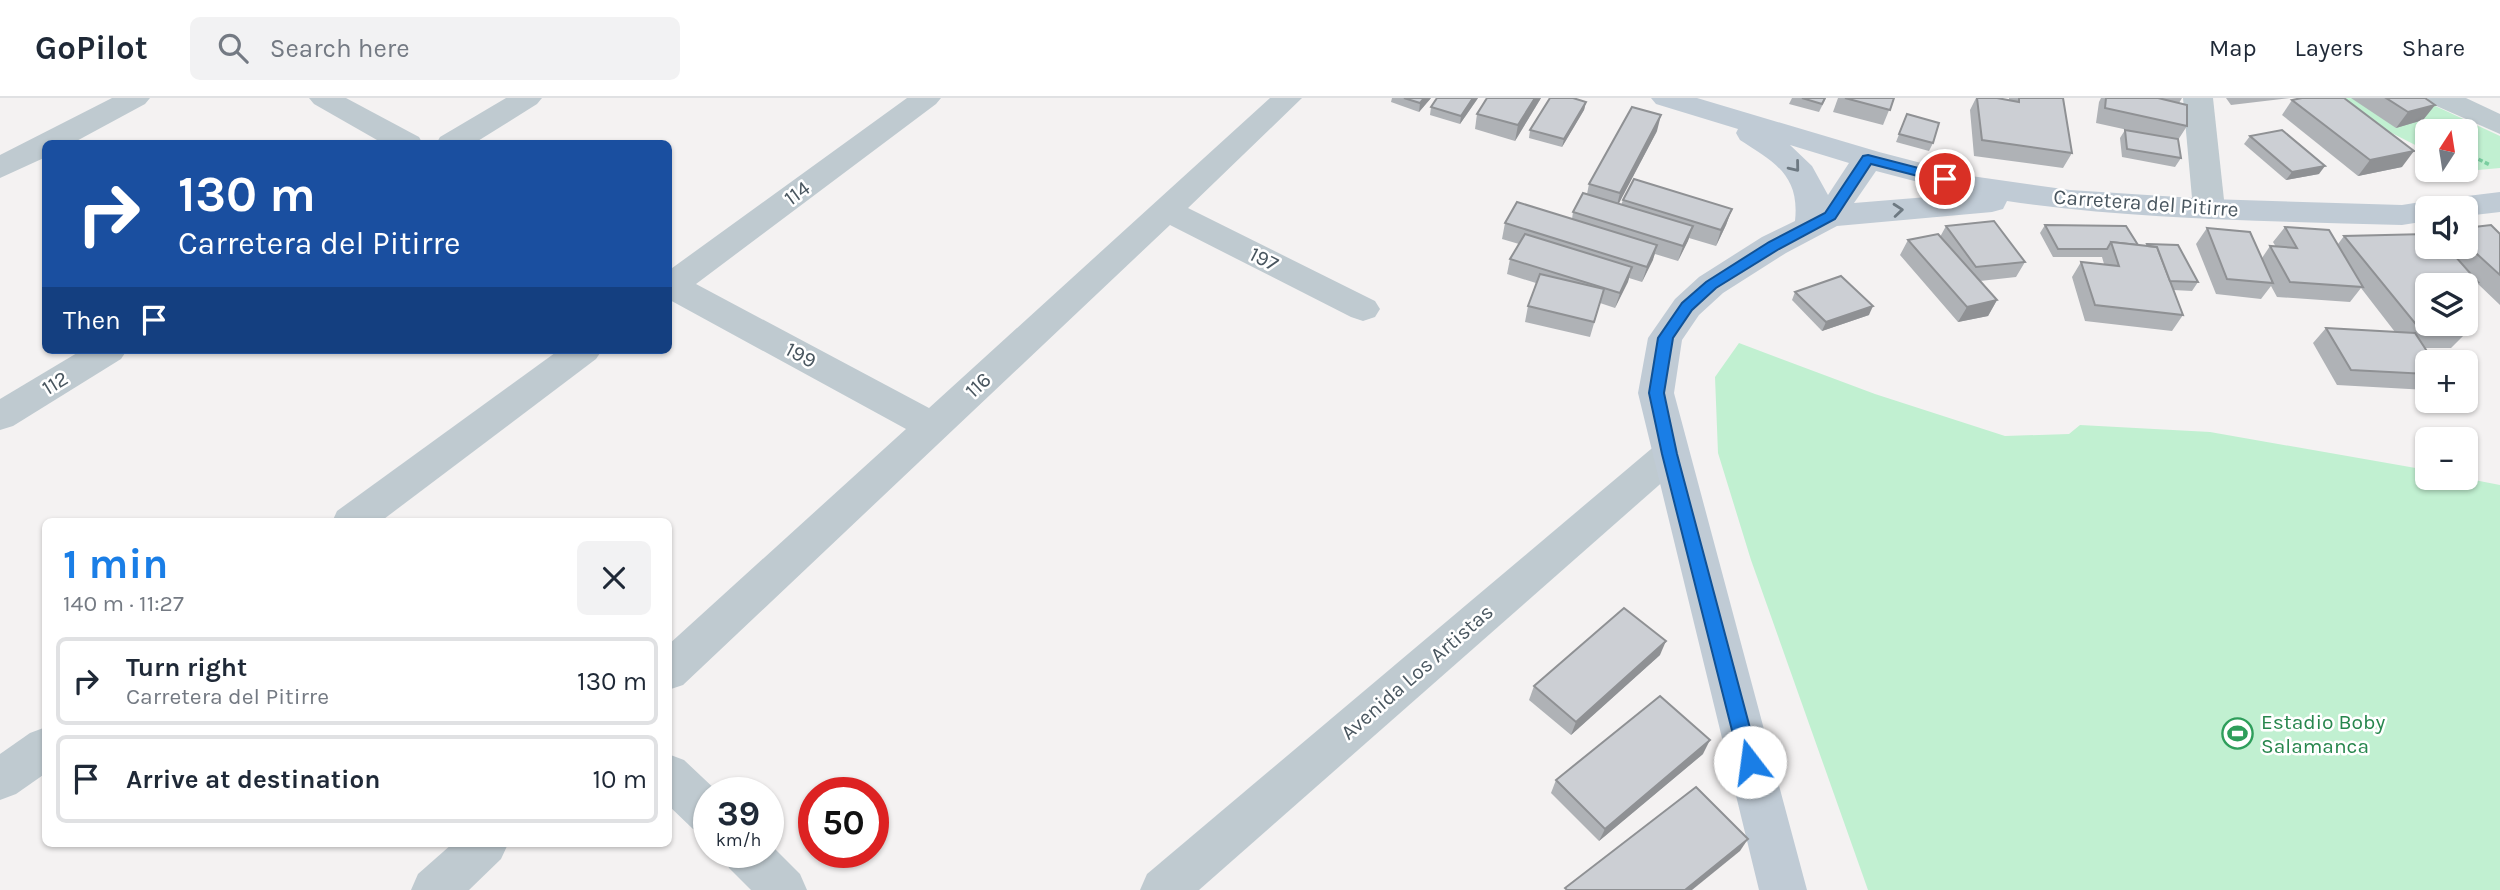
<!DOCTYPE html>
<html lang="en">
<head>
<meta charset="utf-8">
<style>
  body { margin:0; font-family:Karla,sans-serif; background:#f2f2f3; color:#1f2937; height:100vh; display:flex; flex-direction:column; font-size:26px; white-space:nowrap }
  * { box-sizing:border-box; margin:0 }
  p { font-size:23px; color:#747a83 }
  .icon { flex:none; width:38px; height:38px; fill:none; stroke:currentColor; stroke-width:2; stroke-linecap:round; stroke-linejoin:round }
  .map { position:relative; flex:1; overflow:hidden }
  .panel { position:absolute; left:42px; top:420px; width:630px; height:329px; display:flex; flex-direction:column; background:#fff; border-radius:10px; box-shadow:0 2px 5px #0004 }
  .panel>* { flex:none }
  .hud { position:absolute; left:42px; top:42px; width:630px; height:214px; border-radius:10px; box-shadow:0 2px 5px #0004; background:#1a4fa0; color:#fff; overflow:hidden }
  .needle { width:46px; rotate:12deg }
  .tools { position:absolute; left:2415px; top:21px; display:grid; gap:14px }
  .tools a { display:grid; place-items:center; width:63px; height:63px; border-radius:10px; background:#fff; box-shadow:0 2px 5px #0004; font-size:35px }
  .speed { position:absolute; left:693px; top:679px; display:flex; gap:14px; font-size:35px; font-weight:700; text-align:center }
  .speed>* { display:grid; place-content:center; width:91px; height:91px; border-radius:50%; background:#fff; box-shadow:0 2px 5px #0004; line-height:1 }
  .speed small { font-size:18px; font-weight:400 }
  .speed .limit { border:10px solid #d22; background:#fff; color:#111 }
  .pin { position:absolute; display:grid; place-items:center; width:60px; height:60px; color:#fff; margin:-30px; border:4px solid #fff; border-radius:50%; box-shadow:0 2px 7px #0007 }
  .me { position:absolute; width:77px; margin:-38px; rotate:345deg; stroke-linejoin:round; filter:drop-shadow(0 0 5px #0008) }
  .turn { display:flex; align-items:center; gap:24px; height:147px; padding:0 21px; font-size:32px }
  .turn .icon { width:91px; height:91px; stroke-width:2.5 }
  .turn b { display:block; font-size:49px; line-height:60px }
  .then { display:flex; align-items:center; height:66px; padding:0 21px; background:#0003; gap:14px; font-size:26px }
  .round { display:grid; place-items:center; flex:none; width:74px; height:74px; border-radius:10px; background:#f2f2f3 }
  .overview { display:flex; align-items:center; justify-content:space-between; height:119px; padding:0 21px }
  h1 { font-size:42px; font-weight:700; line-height:52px; color:#1a7ee6 }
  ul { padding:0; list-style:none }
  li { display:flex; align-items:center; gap:21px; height:88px; margin:0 14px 10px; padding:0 7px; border:4px solid #e0e1e3; border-radius:10px }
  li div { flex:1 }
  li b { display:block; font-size:26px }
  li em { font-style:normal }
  header { display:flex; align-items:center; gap:42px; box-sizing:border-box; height:98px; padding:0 35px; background:#fff; border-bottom:2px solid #e0e1e3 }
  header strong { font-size:33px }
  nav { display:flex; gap:38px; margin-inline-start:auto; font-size:24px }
  .search { width:490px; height:63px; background:#f2f2f3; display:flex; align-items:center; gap:18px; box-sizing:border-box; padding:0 24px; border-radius:10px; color:#747a83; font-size:26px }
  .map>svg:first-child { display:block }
</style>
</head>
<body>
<header>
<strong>GoPilot</strong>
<div class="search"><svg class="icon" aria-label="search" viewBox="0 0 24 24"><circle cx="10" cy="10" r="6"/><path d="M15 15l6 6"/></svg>Search here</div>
<nav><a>Map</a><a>Layers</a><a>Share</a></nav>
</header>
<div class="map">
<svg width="2500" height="792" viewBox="0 0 2500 792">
  <rect width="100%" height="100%" fill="#f4f2f2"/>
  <g fill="#c1f0d1">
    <path d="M2323 0H2418L2500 38V70L2467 73 2465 72 2466 33H2427V53Z"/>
    <path d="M1739 245 1875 296 2005 338 2069 336 2080 327 2210 334 2427 372V380H2464L2500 387V792H1868L1751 462 1718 355 1715 279Z"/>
  </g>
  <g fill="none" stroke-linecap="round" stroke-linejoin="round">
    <path stroke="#79cea0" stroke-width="3.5" stroke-dasharray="4.5 2.5" stroke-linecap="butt" d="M2466 55 2490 67"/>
    <g fill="#bfcad0" fill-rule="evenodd">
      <path d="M112 0H150L145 6 71 46H46V59L0 80V57Z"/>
      <path d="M309 0H346L419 39 423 46H384L314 6Z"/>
      <path d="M506 0H542L537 6 473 46H436L440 39Z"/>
      <path d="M907 0H941L936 6 696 186 929 310 1270 0H1302L1188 110 1375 203 1380 211 1375 219 1363 223 1351 219 1170 127 683 587 668 592V547L906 331 668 201V173Z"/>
      <path d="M2183 0H2213L2225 111 2220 118 2209 121 2198 118 2193 111Z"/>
      <path d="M2427 0H2466L2500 16V36L2432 6Z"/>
      <path d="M82 252H127L121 261 13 328 0 332V301Z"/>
      <path d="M559 252H602L596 261 380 424H332L337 413Z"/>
      <path d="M1670 342 1683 346 1689 356 1683 366 1199 792H1140L1147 776 1657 346Z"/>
      <path d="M46 629V675L16 696 0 702V656L30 635Z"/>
      <path d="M668 656 684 662 719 695H709V737L693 731 668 707Z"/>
      <path d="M768 744 800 776 807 792H751L729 770 723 754H768Z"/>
      <path d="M452 746H508L501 761 469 792H411L418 776Z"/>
    </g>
    <path fill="#c0cbd5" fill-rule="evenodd" d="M1651 0H1697L1879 54 1971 78 2070 92 2209 101 2402 107 2427 103 2438 106 2451 100 2500 94V114L2466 118V110H2427V123L2402 127C2270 123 2138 122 2007 103L2003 111 1992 114 1837 128 1786 155 1723 195 1699 217 1682 242 1674 295 1807 792H1759L1638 295 1648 240 1675 201 1699 179 1762 139 1795 123C1800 77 1774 64 1740 42L1736 35 1738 31 1656 6ZM1790 47 1849 65 1828 97 1812 68ZM1876 73 1960 95 1964 96 1854 105Z"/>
  </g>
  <g fill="#afb2b6">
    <path d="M1392 0H1431L1419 14 1391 4Z"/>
    <path d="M1478 0 1460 26 1430 17 1431 9Z"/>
    <path d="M1487 0H1541L1515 43 1475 31 1477 16Z"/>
    <path d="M1792 0H1826L1819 14 1789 6Z"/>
    <path d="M1838 0H1894L1883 27 1833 14Z"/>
    <path d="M1976 0H1997L2009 2V0H2063L2072 55 2063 70 1974 58 1970 12Z"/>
    <path d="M2101 0H2182L2179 5 2187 28 2178 42 2181 60 2175 69 2122 59 2120 40 2125 32 2137 34 2096 25 2099 4Z"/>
    <path d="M2226 0H2290L2231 7Z"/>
    <path d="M2351 0H2425L2435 7 2423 22 2396 30Z"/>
    <path d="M2292 2 2402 69 2358 78 2282 17Z"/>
    <path d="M1586 4 1584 12 1562 49 1529 40 1530 32Z"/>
    <path d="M1907 16 1933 45 1929 53 1896 44Z"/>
    <path d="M1657 33 1618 106 1621 107 1623 102 1732 111 1726 127 1716 148 1689 140 1678 163 1655 156 1642 184 1629 180 1615 210 1600 205 1590 239 1525 224 1528 208 1536 185 1507 176 1510 161 1519 146 1502 141 1505 125 1572 121 1573 114 1587 96 1589 86Z"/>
    <path d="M2250 38 2319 76 2286 82 2244 46Z"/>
    <path d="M2045 127 2138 147 2146 148 2147 146 2198 184 2192 193 2173 192 2183 217 2172 233 2085 223 2072 179 2081 164 2104 166 2102 159H2053L2040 135Z"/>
    <path d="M1946 128 2025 164 2016 179 1980 183 1997 202 1988 218 1958 224 1900 157 1908 142 1940 139Z"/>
    <path d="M2285 129 2338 146 2344 138 2427 149H2466V130L2500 136V207L2477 185 2466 196V187H2427V226L2466 235 2451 250H2425L2427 264V292L2337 287 2313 245 2326 230 2395 234 2361 190 2350 204 2277 199 2271 188 2261 201 2216 196 2196 146 2207 130 2262 160 2270 148 2276 149 2273 144Z"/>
    <path d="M1795 194 1869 217 1822 233 1792 202Z"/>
    <path d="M1660 557 1571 637 1529 602 1534 588Z"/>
    <path d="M1703 656 1599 743 1551 695 1556 682Z"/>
  </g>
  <g fill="#8f9194">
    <path d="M1424 0H1431L1419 14 1420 5Z"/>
    <path d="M1473 0H1478L1460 26 1461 18Z"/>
    <path d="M1535 0H1541L1515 43 1518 27Z"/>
    <path d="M1586 4 1584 12 1562 49 1564 41Z"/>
    <path d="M2435 7 2423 22 2396 30 2408 14Z"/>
    <path d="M1661 17 1657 33 1616 111 1620 95Z"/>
    <path d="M2414 53 2402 69 2358 78 2370 62Z"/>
    <path d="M2325 68 2319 76 2286 82 2292 74Z"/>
    <path d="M1732 111 1726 127 1716 148 1721 132Z"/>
    <path d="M1693 128 1688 143 1678 163 1683 148Z"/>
    <path d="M1657 147 1653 162 1642 184 1647 169Z"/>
    <path d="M1632 169 1628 184 1615 210 1620 195Z"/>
    <path d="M1997 202 1988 218 1958 224 1967 209Z"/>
    <path d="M1873 208 1869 217 1822 233 1826 224Z"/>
    <path d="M1666 543 1660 557 1571 637 1576 624Z"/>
    <path d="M1710 642 1703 656 1599 743 1605 731Z"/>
    <path d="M1748 741 1740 753 1692 792H1685Z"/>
  </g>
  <g fill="#cccfd4" stroke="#8f9194" stroke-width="2">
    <path d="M1404 0H1424L1420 5Z"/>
    <path d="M1437 0H1473L1461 18 1431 9Z"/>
    <path d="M1487 0H1535L1518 27 1477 16Z"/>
    <path d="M1550 0H1573L1586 4 1564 41 1530 32Z"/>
    <path d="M1802 0H1825L1822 6Z"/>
    <path d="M1845 0H1894L1890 12Z"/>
    <path d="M1977 0H1997L2019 4V0H2063L2072 55 1982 42Z"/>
    <path d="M2106 0H2158L2187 7V28L2105 10Z"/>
    <path d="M2302 0H2344L2414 53 2370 62 2292 2Z"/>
    <path d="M2386 0H2425L2435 7 2408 14Z"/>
    <path d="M1632 9 1661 17 1620 95 1589 86Z"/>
    <path d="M1907 16 1939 25 1933 45 1899 36Z"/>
    <path d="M2125 32 2178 41 2181 60 2127 51Z"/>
    <path d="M2282 32 2325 68 2292 74 2250 38Z"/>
    <path d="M1634 81 1732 111 1721 132 1623 102Z"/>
    <path d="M1583 95 1693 128 1683 148 1573 114Z"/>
    <path d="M1517 104 1657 147 1647 169 1505 125Z"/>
    <path d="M1994 123 2025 164 1976 169 1946 128Z"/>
    <path d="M2045 127 2126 128 2138 147 2111 144 2107 151H2058Z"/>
    <path d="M2491 127 2500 136V177L2466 146V130Z"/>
    <path d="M2285 129 2329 132 2363 189 2290 184 2270 148 2297 150Z"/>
    <path d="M2207 130 2250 134 2273 185 2227 181Z"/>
    <path d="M1525 136 1632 169 1620 195 1510 161Z"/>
    <path d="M1938 136 1997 202 1967 209 1908 142Z"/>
    <path d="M2427 136V149H2447L2478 184 2423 185 2427 189V226H2458L2466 235H2423L2344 138Z"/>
    <path d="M2111 144 2157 149 2183 217 2095 207 2081 164 2119 168Z"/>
    <path d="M2147 146 2178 147 2198 184 2170 183 2157 149 2148 148Z"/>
    <path d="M1540 176 1604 191 1594 224 1528 208Z"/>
    <path d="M1841 178 1873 208 1826 224 1795 194Z"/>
    <path d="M2326 230 2415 235 2434 264H2427V276L2351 272Z"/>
    <path d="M1624 510 1666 543 1576 624 1534 588Z"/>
    <path d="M1660 598 1710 642 1605 731 1556 682Z"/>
    <path d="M1696 689 1748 741 1685 792H1567L1565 790Z"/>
  </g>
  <defs><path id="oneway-chevron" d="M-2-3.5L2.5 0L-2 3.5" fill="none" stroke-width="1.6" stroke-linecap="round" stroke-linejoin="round" transform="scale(1.75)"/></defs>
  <g stroke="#6d7982">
    <use href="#oneway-chevron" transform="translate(1795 69) rotate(51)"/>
    <use href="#oneway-chevron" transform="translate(1898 112) rotate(-5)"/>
  </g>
  <path fill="#1a7ee6" stroke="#115296" stroke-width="2" d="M1868 57 1950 78 1952 81 1945 85 1871 66 1835 121 1779 151 1716 190 1692 212 1673 240 1664 295 1677 356 1759 664 1756 670 1750 672 1743 670 1740 664 1662 356 1649 295 1658 240 1682 205 1706 184 1769 144 1825 115 1863 58Z"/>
  <defs>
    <symbol id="stadium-ring" viewBox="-11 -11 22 22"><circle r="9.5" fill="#fff" stroke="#2e9e5b" stroke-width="1.5"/><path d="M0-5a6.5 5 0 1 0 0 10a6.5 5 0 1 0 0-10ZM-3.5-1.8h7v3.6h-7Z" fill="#2e9e5b"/></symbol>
  </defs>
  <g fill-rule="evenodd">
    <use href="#stadium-ring" x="2220" y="618" width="35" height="35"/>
  </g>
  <g text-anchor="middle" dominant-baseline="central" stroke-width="5" stroke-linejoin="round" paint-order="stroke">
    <g font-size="21" fill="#49565f" stroke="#fff">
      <text transform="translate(797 95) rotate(-36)">114</text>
      <text transform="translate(2146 105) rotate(4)">Carretera del Pitirre</text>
      <text transform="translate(1264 161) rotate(27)">197</text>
      <text transform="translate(801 257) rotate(28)">199</text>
      <text transform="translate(55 285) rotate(-31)">112</text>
      <text transform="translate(978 287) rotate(-43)">116</text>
      <text transform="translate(1417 574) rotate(-41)">Avenida Los Artistas</text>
    </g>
    <g font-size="21" fill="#27864d" stroke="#fff" text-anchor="start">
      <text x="2261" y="624">Estadio Boby<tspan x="2261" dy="24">Salamanca</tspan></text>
    </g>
  </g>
</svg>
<div class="tools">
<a><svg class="needle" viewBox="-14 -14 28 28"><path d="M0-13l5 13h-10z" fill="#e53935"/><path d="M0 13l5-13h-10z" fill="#747a83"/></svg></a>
<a><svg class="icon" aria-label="sound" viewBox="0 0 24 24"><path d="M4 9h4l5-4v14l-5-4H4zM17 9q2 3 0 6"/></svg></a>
<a><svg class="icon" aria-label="layers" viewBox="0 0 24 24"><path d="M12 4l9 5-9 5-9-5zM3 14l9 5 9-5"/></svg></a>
<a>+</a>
<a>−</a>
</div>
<div class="speed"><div>39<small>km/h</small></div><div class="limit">50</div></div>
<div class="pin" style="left:1945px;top:81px;background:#d93025"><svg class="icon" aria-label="arrive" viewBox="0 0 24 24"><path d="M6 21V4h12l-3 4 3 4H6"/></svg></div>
<svg class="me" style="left:1750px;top:664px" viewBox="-20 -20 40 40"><circle r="19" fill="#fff"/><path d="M0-13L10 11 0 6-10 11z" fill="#1a7ee6"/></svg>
<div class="hud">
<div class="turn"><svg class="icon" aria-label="right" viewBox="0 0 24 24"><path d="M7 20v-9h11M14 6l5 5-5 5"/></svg><div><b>130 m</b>Carretera del Pitirre</div></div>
<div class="then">Then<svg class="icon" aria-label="arrive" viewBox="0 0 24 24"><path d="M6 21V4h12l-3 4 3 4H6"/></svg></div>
</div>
<section class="panel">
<div class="overview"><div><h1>1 min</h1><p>140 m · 11:27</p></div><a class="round"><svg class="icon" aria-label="close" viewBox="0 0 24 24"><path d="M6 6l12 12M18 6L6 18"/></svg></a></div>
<ul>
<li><svg class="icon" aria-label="right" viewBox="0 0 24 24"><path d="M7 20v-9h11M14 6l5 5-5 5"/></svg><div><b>Turn right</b><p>Carretera del Pitirre</p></div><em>130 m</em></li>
<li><svg class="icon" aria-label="arrive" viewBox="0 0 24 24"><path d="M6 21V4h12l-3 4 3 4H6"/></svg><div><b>Arrive at destination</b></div><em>10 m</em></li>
</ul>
</section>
</div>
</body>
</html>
